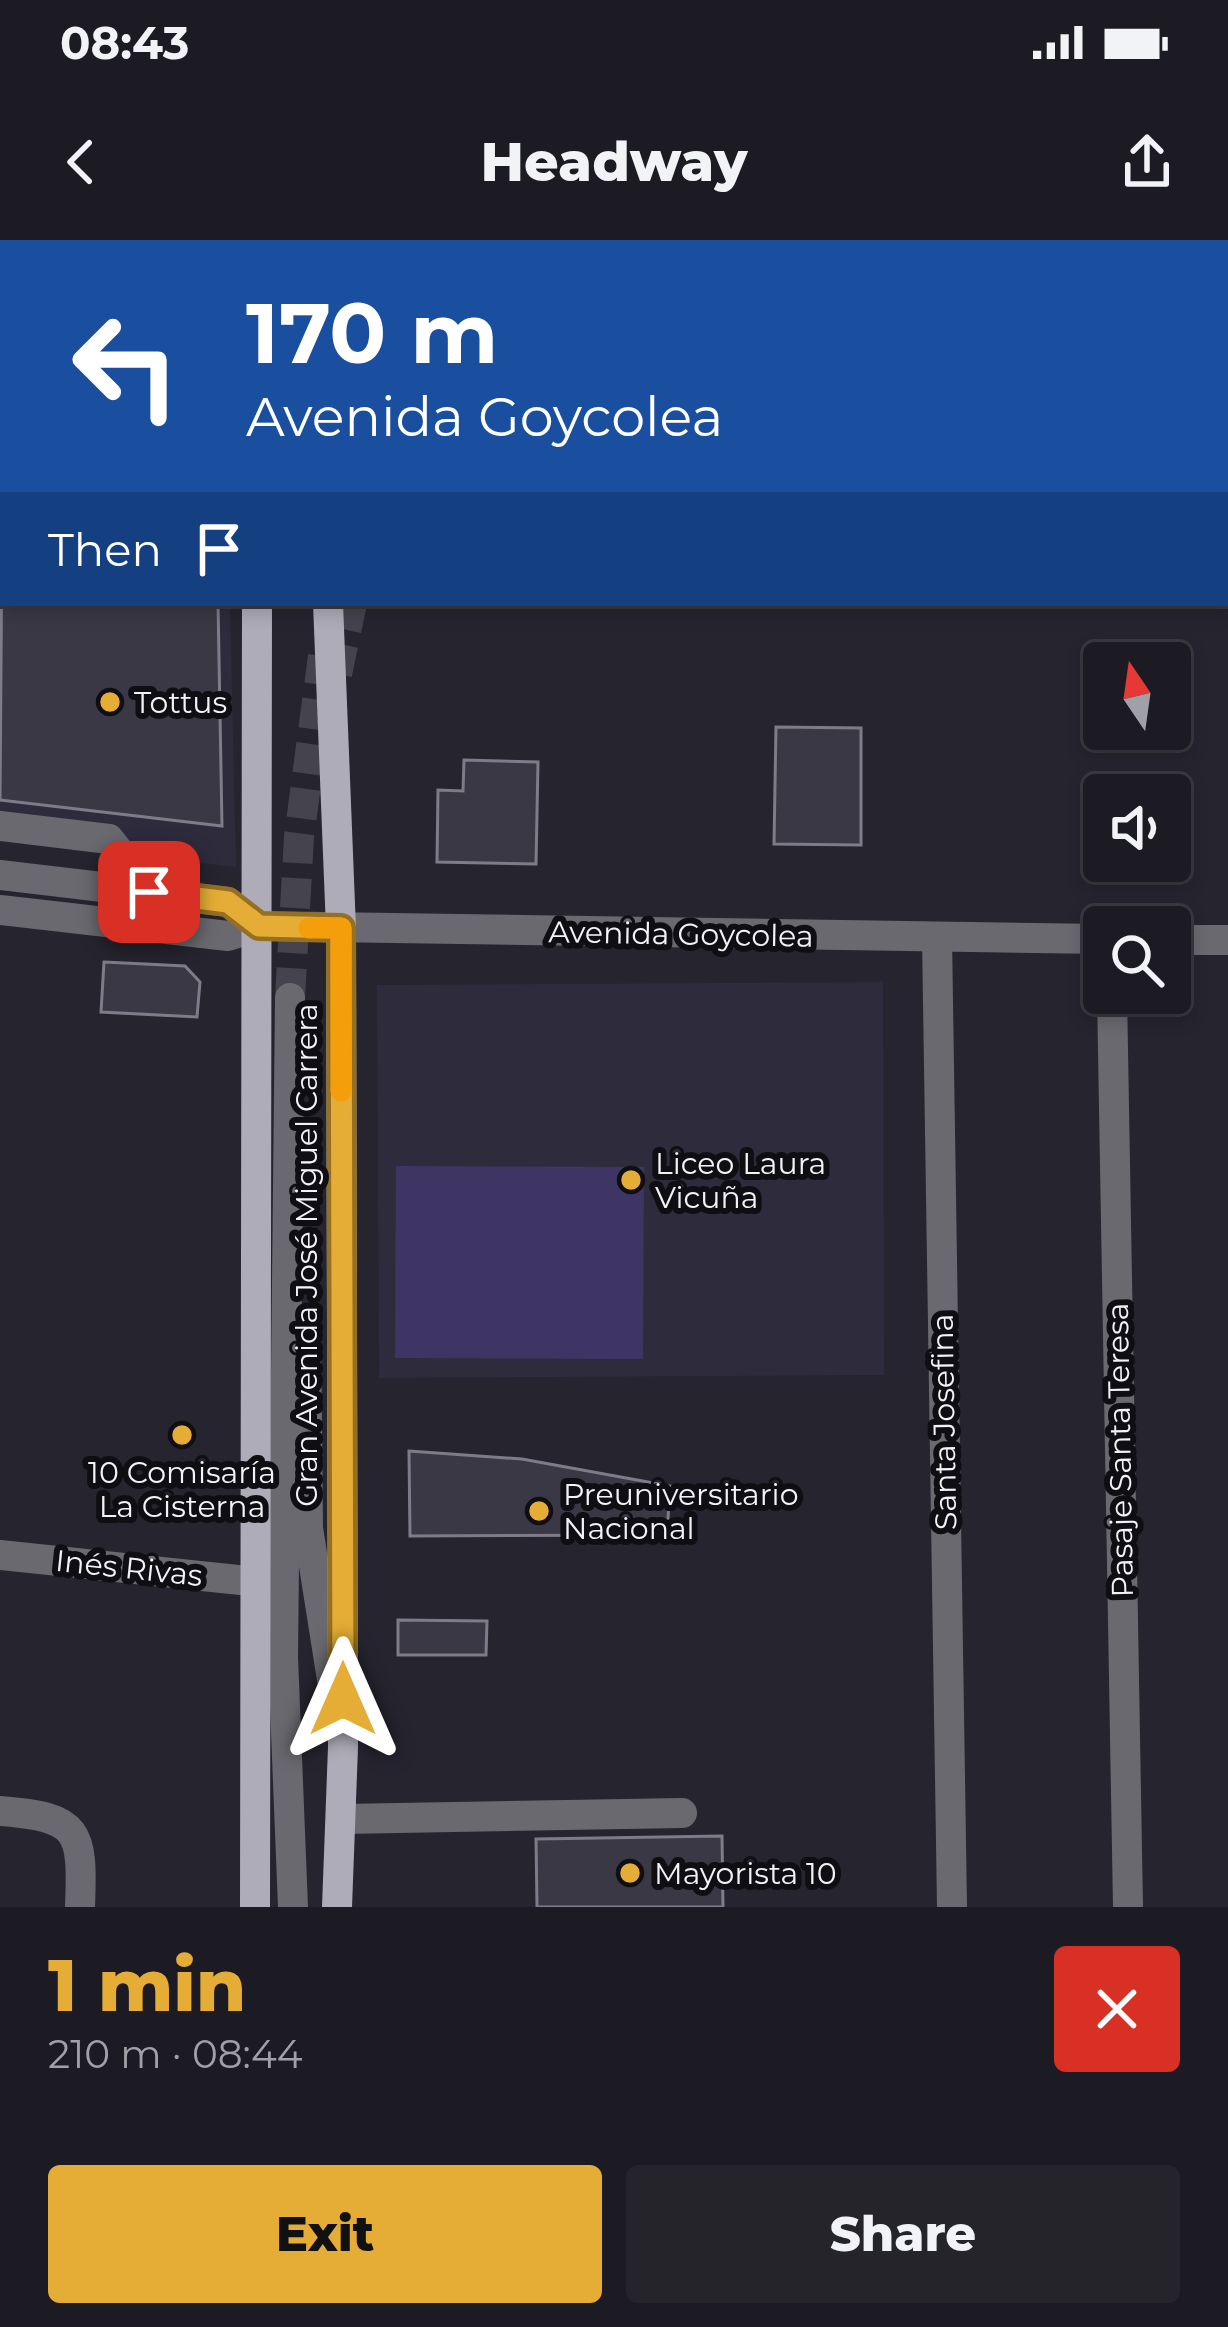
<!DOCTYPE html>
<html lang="en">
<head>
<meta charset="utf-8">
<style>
  body { margin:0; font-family:Montserrat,sans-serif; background:#25242b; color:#f1f3f6; height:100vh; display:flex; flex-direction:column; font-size:45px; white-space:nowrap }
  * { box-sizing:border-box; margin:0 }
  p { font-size:39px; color:#a0a1a6 }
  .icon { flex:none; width:66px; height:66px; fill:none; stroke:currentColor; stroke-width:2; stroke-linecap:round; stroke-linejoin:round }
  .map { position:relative; height:1667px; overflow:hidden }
  .side { display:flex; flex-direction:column; background:#1c1b23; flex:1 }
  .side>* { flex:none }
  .hud { position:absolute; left:0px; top:0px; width:1230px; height:366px; box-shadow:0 6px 18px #0003,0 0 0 3px #3a3941; background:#1a4fa0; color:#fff; overflow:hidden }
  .needle { width:78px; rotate:347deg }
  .tools { position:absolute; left:1083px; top:402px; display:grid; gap:24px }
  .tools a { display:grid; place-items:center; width:108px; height:108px; border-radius:12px; background:#1c1b23; box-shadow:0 6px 18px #0003,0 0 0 3px #3a3941; font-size:60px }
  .pin { position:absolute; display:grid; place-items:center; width:102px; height:102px; color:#fff; margin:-51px; border-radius:24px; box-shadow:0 6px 18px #0006 }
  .me { position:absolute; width:132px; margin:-66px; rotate:0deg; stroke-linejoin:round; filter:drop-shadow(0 0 9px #0008) }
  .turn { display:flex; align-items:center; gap:42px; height:252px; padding:0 48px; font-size:54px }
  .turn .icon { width:156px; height:156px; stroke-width:2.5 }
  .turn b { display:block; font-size:84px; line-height:102px }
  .then { display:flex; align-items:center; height:114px; padding:0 48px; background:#0003; gap:24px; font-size:45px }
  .round { display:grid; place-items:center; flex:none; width:126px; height:126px; border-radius:12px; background:#25242b }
  .summary { display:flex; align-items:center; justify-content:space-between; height:204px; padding:0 48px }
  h1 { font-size:72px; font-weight:800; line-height:90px; color:#e5ad35 }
  .cta { display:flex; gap:24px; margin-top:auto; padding:24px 48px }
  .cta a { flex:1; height:138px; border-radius:12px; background:#e5ad35; color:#111; font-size:48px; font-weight:800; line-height:138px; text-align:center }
  .cta a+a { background:#25242b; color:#f1f3f6 }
  .status { display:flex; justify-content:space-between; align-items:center; height:84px; padding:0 60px; background:#1c1b23; direction:ltr }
  .status svg { height:33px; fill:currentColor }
  header { display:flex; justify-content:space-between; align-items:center; height:156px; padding:0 48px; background:#1c1b23; font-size:54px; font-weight:800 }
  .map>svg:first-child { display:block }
</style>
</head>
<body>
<div class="status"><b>08:43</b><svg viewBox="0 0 49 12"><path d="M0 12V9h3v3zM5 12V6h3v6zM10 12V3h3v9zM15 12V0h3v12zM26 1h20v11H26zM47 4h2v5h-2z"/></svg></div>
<header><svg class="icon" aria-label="back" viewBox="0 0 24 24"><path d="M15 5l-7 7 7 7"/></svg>Headway<svg class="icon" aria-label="share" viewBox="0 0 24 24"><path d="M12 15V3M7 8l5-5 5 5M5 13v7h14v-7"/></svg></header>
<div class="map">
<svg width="1228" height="1667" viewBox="0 0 1228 1667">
  <rect width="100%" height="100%" fill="#26242f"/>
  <g fill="#2e2b3c">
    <path d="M0 25 3 363H230L236 627 0 600Z"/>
    <path d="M883 742 884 1135 379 1138 377 745Z"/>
  </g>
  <path fill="#3f3564" d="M396 926 644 927 643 1119 395 1118Z"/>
  <g fill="#3a3844" stroke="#7e7c89" stroke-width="3">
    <path d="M3 154V363H218L222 586 0 560Z"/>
    <path d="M776 487 861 488V605L774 604Z"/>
    <path d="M464 520 538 522 536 624 437 622 438 550 463 551Z"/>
    <path d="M104 722 185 726 200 742 197 777 101 772Z"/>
    <path d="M409 1211 522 1219 670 1246 667 1295 410 1296Z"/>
    <path d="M398 1380 487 1381 486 1415H398Z"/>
    <path d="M722 1596 723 1667H537L536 1599Z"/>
  </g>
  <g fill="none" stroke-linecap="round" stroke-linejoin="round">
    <g stroke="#45434d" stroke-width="30" stroke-dasharray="30 15" stroke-linecap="butt">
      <path d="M429 3 431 0"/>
      <path d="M459 3 461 0"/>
      <path d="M337 434 352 363"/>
      <path d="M290 758 299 597 323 416"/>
    </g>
    <g stroke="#6a696f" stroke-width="30">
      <path d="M103 0 127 3"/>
      <path d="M1051 3V0"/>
      <path d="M1227 38H1228"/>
      <path d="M0 586 109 599 117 609V649"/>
      <path d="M0 635 228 662 259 686"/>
      <path d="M0 670 228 696 259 686 1104 699"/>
      <path d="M937 697 952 1667"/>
      <path d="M1170 700H1228"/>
      <path d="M1112 753 1128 1667"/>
      <path d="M290 758 283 1417 293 1667"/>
      <path d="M306 1090 308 1288 336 1465"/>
      <path d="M0 1315 258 1342"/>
      <path d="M0 1571C80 1577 83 1590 80 1667"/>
      <path d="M342 1579 682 1573"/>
    </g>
    <g stroke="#aeacb8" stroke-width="30">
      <path d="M244 0 245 3"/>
      <path d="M321 0V3"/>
      <path d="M328 363 341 689 343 1507 337 1667"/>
      <path d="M255 1667 257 363"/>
    </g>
  </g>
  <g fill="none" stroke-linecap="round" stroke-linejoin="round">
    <defs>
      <path id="route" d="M149 652 228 662 259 686 341 688 343 1459"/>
    </defs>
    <use href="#route" stroke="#957022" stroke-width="30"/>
    <use href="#route" stroke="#e5ad35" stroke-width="21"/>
    <path stroke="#f59e0b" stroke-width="21" d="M309 688H341V851"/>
  </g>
  <g fill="#e5ad35" stroke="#0f0e13" stroke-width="4.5">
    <circle cx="110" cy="462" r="12"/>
    <circle cx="631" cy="940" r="12"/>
    <circle cx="182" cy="1195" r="12"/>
    <circle cx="539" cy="1271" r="12"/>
    <circle cx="630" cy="1633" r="12"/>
  </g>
  <g text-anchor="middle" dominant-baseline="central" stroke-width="12" stroke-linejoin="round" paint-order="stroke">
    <g font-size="30" fill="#f3f2f9" stroke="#0f0e13" text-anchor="start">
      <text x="134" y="462">Tottus</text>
      <text x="655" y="923">Liceo Laura<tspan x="655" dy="34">Vicuña</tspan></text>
      <text x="182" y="1232" text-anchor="middle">10 Comisaría<tspan x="182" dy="34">La Cisterna</tspan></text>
      <text x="563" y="1254">Preuniversitario<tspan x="563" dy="34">Nacional</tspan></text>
      <text x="654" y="1633">Mayorista 10</text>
    </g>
    <g font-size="30" fill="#f3f2f9" stroke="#0f0e13">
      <text transform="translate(681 694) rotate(1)">Avenida Goycolea</text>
      <text transform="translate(306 1015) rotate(-90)">Gran Avenida José Miguel Carrera</text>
      <text transform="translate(944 1182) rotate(-91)">Santa Josefina</text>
      <text transform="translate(1120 1210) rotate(-91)">Pasaje Santa Teresa</text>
      <text transform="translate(129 1328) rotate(6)">Inés Rivas</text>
    </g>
  </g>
</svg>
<div class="tools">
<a><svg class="needle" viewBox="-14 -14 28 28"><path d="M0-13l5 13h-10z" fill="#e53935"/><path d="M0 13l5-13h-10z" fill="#a0a1a6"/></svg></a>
<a><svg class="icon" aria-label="sound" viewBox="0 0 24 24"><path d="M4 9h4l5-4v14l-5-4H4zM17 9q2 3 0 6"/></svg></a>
<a><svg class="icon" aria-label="search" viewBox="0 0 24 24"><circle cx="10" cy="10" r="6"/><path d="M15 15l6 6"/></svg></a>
</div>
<div class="pin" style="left:149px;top:652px;background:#d93025"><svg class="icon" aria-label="arrive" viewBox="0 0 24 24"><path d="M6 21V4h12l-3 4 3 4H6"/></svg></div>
<svg class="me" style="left:343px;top:1459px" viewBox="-20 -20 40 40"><path d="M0-17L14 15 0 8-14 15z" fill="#e5ad35" stroke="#fff" stroke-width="4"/></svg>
<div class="hud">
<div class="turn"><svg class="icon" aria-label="left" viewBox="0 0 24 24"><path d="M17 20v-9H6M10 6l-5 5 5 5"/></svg><div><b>170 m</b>Avenida Goycolea</div></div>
<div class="then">Then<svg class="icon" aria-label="arrive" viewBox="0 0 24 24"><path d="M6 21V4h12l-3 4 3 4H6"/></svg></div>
</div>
</div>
<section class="side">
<div class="summary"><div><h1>1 min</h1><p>210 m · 08:44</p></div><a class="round" style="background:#d93025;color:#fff"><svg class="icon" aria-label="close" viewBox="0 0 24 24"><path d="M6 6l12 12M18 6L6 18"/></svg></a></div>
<div class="cta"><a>Exit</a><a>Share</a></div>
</section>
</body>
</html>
